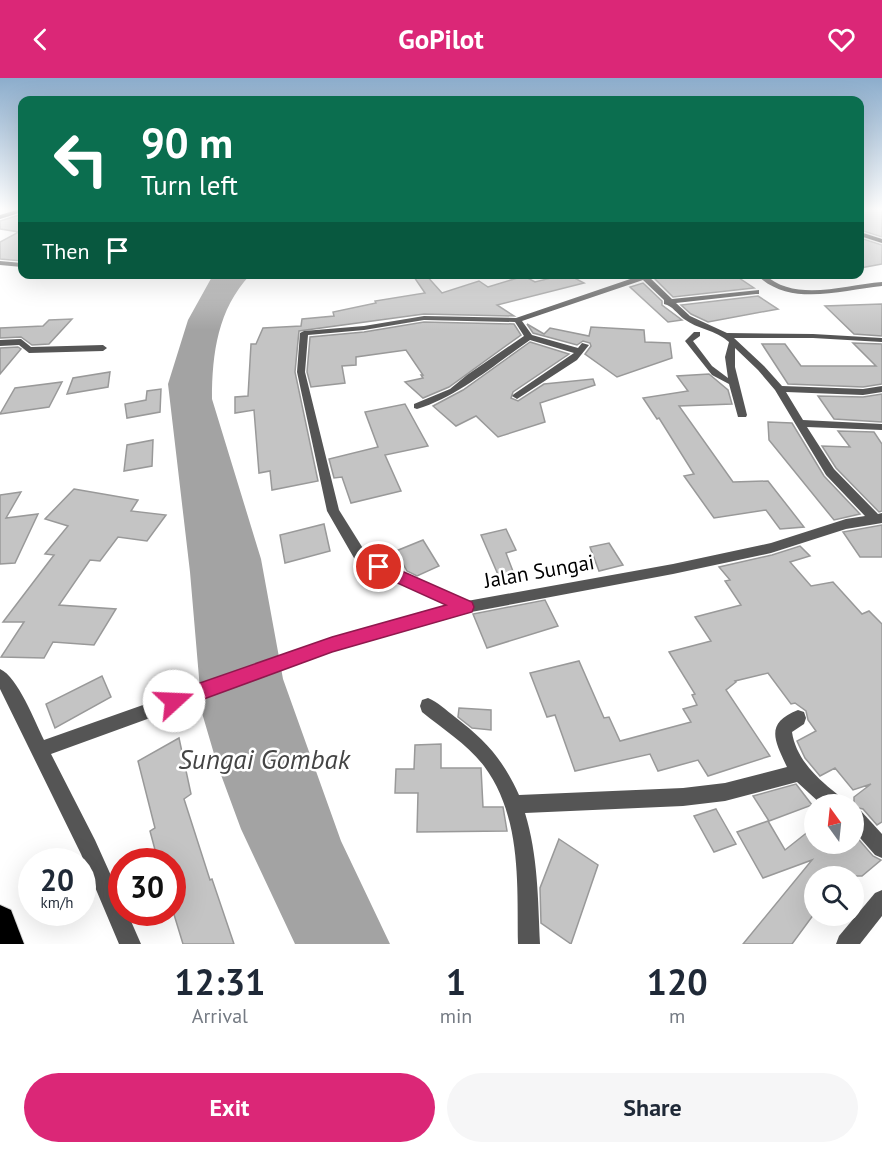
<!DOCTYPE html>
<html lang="en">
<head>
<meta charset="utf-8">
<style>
  body { margin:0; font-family:"PT Sans",sans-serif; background:#f6f6f7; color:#1f2937; height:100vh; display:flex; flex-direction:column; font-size:22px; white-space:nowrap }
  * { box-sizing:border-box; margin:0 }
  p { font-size:20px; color:#747a83 }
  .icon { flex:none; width:33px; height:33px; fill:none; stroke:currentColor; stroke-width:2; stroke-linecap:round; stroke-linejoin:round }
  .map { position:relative; height:866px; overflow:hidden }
  .details { display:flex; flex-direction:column; background:#fff; flex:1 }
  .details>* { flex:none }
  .guide { position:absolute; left:18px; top:18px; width:846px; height:183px; border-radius:12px; box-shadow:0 6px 24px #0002; background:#0b6e4f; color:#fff; overflow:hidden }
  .needle { width:39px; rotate:345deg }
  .controls { position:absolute; left:804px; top:716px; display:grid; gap:12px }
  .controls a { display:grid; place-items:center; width:60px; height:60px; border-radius:50%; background:#fff; box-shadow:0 6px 24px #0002; font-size:30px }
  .speed { position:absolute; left:18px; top:770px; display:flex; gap:12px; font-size:30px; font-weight:700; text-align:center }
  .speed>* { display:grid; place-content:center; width:78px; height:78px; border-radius:50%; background:#fff; box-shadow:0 6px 24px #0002; line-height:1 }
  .speed small { font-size:15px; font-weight:400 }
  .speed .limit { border:9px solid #d22; background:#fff; color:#111 }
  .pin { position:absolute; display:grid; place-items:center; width:51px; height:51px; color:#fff; margin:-26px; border:3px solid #fff; border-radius:50%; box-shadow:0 2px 6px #0007 }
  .me { position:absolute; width:66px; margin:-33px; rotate:70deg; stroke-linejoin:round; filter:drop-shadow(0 0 4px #0008) }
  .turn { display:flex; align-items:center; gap:21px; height:126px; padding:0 24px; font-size:27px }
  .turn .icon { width:78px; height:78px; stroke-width:2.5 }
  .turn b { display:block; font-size:42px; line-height:51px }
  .then { display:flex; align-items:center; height:57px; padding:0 24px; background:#0003; gap:12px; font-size:22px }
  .eta { display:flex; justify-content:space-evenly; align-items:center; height:102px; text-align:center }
  .eta b { font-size:36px; font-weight:600; line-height:42px }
  .action { display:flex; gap:12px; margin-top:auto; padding:12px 24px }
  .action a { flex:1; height:69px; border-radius:36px; background:#db2777; color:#fff; font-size:24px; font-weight:600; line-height:69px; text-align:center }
  .action a+a { background:#f6f6f7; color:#1f2937 }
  header { display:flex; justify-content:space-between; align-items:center; height:78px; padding:0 24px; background:#db2777; color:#fff; font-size:27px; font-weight:600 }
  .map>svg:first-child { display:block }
</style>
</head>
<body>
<header><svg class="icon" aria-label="back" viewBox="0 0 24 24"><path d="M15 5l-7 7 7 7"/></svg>GoPilot<svg class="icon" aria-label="heart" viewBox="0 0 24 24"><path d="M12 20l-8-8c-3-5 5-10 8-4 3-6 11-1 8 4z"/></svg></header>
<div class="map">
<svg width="882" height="866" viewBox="0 0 882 866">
  <rect width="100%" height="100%" fill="#fff"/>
  <path fill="#a3a3a3" d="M213 197H250C218 231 212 275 212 321L261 481 283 601 341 763 390 866H295L241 751 217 686 202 635 190 494 168 306 188 242Z"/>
  <g fill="#c4c4c4" stroke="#999" stroke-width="1.5">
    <path d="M860 131H882V159L860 152Z"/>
    <path d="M22 136V183L0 181V164L19 154 0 151V143Z"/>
    <path d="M860 160 882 167V186L860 190Z"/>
    <path d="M412 196H425L442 215 479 203 488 209 524 198 535 204 567 196 584 205 497 227 514 238 424 236 299 253 295 294 318 403 272 412 270 393 259 395 254 332 235 335V319L248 318 251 266H256L263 250 301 248 302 241 334 238 333 234 376 225 375 223 425 215Z"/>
    <path d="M650 196H733L754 210 673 219Z"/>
    <path d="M643 205 662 223V227L682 242 668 244 630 209Z"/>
    <path d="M758 218 778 231 708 244 691 236 681 227Z"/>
    <path d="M882 226V258L854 256 825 228Z"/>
    <path d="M72 241 49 266 32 267 21 259 0 260V250L43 248 49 242Z"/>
    <path d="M424 244 514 246 521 257 449 309 423 320 405 304 423 300 421 297H423L406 272 356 279V287L342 288 345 305 311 309 307 294 310 259 364 254Z"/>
    <path d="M527 246 544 256 550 250 589 258 591 249 644 252 645 264 670 265 672 280 617 299 585 276 591 268 590 265 583 263 577 267 533 255Z"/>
    <path d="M530 264 569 276 513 314 511 320 518 323 544 306 593 301 595 307 540 325 545 344 498 359 476 338 456 348 433 328 463 312Z"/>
    <path d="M853 265 882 266V306L863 309 788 306 762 266H785L801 288H876Z"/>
    <path d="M18 269 21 271 0 296V270Z"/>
    <path d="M110 294 108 309 67 316 73 300Z"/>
    <path d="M709 296 728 312 732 326 679 328 733 404 768 403 804 449 780 451 766 432 714 440 684 398 694 396 659 340 657 341 643 320 688 313 677 298Z"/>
    <path d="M62 304 49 329 0 336 15 310Z"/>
    <path d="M161 311 160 334 127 340 125 326 146 322 147 313Z"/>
    <path d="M882 316V344L834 341 818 318 863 319Z"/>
    <path d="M405 326 428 368 385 377 401 413 351 425 342 399 334 400 329 381 378 369 365 334Z"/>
    <path d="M768 344 792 345 824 398 860 436 834 442 769 362Z"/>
    <path d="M838 353 874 354 882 366V433L879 434 836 390 822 368 850 369Z"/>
    <path d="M153 362 152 388 124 393 127 367Z"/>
    <path d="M74 411 138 422 131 433 166 437 147 463 118 459 100 483 90 482 59 527 116 531 94 567 53 564 44 580 1 579 24 544H3L54 477 45 476 68 448 45 441Z"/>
    <path d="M21 414 6 440 38 436 15 485 0 486V417Z"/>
    <path d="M324 446 330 473 285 485 280 457Z"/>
    <path d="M882 447V479H860L843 454Z"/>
    <path d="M506 451 516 472 506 475 514 496 499 499 481 457Z"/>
    <path d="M423 462 439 488 417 498 407 493 396 473Z"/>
    <path d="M609 465 623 487 599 493 590 469Z"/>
    <path d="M800 468 810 478 790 484 811 508 833 504 862 536 869 533 882 546V744L877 747 863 731 854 729V719L871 706 853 712 835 690 820 698 805 680 797 663 816 653 808 642 806 633 795 625 791 626 768 595 735 603 736 604 726 612 770 678 708 698 698 682 658 693 650 676 575 693 555 637 547 639 530 595 579 583 604 640 609 639 620 663 691 644 683 631 697 627 692 617 695 616 669 574 711 563 695 539 741 527 725 503 730 502 719 489 772 477Z"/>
    <path d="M545 522 558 548 487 570 473 536Z"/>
    <path d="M102 598 111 619 55 650 46 626Z"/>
    <path d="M459 630 491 632V652L472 650 458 639Z"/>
    <path d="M179 660 191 716 184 721 210 802 212 801 234 866H183L172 830V783H158L150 753 155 750 138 683Z"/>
    <path d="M441 666V690H481L483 729H503L507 753 417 754 418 715H395L396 691H414L415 667Z"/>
    <path d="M796 706 812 727 769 743 753 718Z"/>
    <path d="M716 731 736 766 714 774 694 738Z"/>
    <path d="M768 743 785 772 814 749V765H854V756L873 778 881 782 862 798H814V836L792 866H743L812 782 763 800 737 754Z"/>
    <path d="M559 761 598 787 571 866 541 845 540 810Z"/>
  </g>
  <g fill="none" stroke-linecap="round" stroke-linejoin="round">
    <defs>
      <path id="primary" d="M860 154 882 161V165L860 158Z"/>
      <path id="highway" d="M0 827 11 832 24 866H0Z"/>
    </defs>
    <use href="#primary" stroke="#dbdbdb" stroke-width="2"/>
    <use href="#highway" stroke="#dbdbdb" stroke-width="2"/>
    <g fill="#555" fill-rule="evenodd">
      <path d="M0 183 22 185V189L0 187Z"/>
      <path d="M638 196H646L672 221 759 212V216H756L676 225 690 238 727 255 813 256 882 260V264L813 260H734L764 288 782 308 863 311 882 308V314L863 317 786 314 803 342 882 346V352L807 349 834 391 878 436 882 435V445L846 451 771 475 673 496 466 535 332 574 51 676 95 762 122 822V834H127L141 866H119L81 776 0 611V591C18 599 35 644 44 662L332 560 449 528 374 493 354 480 327 433 297 294 300 255 304 253 364 248 424 238 516 240 639 198ZM643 202 664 222V226C673 228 677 236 684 241 697 251 716 252 729 264L725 279 728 300 712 288 693 263 700 258V254H694L685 263 712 297 729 306 738 339H746L747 337 735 289V270L758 292 775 312 826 397 865 438 846 441 771 465 673 486 467 523 384 485 364 472 339 432 305 294 308 257 364 252 424 242 515 244 524 258 467 297 450 311 414 326V330L417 331C458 319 495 286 530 262L574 275 514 316 512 318 517 321 577 282 589 267 582 265 578 270 532 257 522 243Z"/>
      <path d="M756 196H764C795 225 844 207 882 204V208C841 212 789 230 756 196Z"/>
      <path d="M21 261 31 269 103 267 107 270 103 273 29 275 19 267 0 268V262Z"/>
      <path d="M428 620C438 624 446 632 455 639 486 663 502 680 519 717L683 710 725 705 787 689C774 662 765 645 798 632L804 634 806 640 804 646 792 654C795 675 809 692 825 706 832 713 841 717 845 726H821L797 704 725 723 683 728 525 735C538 777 538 822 540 866H518C517 807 522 739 484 688 468 667 443 651 422 634L420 628 422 622Z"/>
      <path d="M854 731 861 733 882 756V780L875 777 854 753Z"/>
      <path d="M882 812V838L860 866H836L839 858 875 815Z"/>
    </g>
    <path fill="#222" fill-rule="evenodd" d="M20 131H22V134L0 141V137Z"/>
    <use href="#primary" fill="#000" fill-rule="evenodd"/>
    <use href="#highway" fill="#000" fill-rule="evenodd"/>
  </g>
  <linearGradient id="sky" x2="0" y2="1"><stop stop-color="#8cadcc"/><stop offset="0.52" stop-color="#fff"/><stop offset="1" stop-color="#fff" stop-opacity="0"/></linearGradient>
  <rect width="882" height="252" fill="url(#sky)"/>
  <path fill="#db2777" stroke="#8e194d" stroke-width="1.5" d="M379 483 472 524 474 529 472 534 332 574 174 632 168 629 165 623 168 616 174 614 332 559 446 527 373 494 371 489 373 485Z"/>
  <g text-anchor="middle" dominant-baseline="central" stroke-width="5" stroke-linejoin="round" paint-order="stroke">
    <g font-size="21" fill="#000" stroke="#fff">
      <text transform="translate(539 493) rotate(-10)">Jalan Sungai</text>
    </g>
    <g font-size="27" font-style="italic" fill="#444" stroke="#fff">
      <text x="264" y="681">Sungai Gombak</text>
    </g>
  </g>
</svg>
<div class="controls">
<a><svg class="needle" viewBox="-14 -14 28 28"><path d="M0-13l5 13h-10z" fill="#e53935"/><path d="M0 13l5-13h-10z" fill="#747a83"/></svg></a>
<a><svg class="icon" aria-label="search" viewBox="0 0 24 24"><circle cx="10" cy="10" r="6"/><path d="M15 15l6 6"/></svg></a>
</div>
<div class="speed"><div>20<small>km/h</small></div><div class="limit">30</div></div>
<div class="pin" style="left:379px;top:489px;background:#d93025"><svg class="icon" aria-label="arrive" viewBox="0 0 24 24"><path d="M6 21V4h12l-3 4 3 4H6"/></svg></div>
<svg class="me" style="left:174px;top:623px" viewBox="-20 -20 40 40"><circle r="19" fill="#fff"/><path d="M0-13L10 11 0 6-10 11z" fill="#db2777"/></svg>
<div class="guide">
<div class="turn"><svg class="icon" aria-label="left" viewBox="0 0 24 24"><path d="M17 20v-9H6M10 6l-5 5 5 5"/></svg><div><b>90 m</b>Turn left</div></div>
<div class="then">Then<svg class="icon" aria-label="arrive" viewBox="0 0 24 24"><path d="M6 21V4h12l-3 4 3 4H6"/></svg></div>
</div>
</div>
<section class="details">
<div class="eta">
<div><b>12:31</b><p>Arrival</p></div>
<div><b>1</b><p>min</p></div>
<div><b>120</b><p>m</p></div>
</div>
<div class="action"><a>Exit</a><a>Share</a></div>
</section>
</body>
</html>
